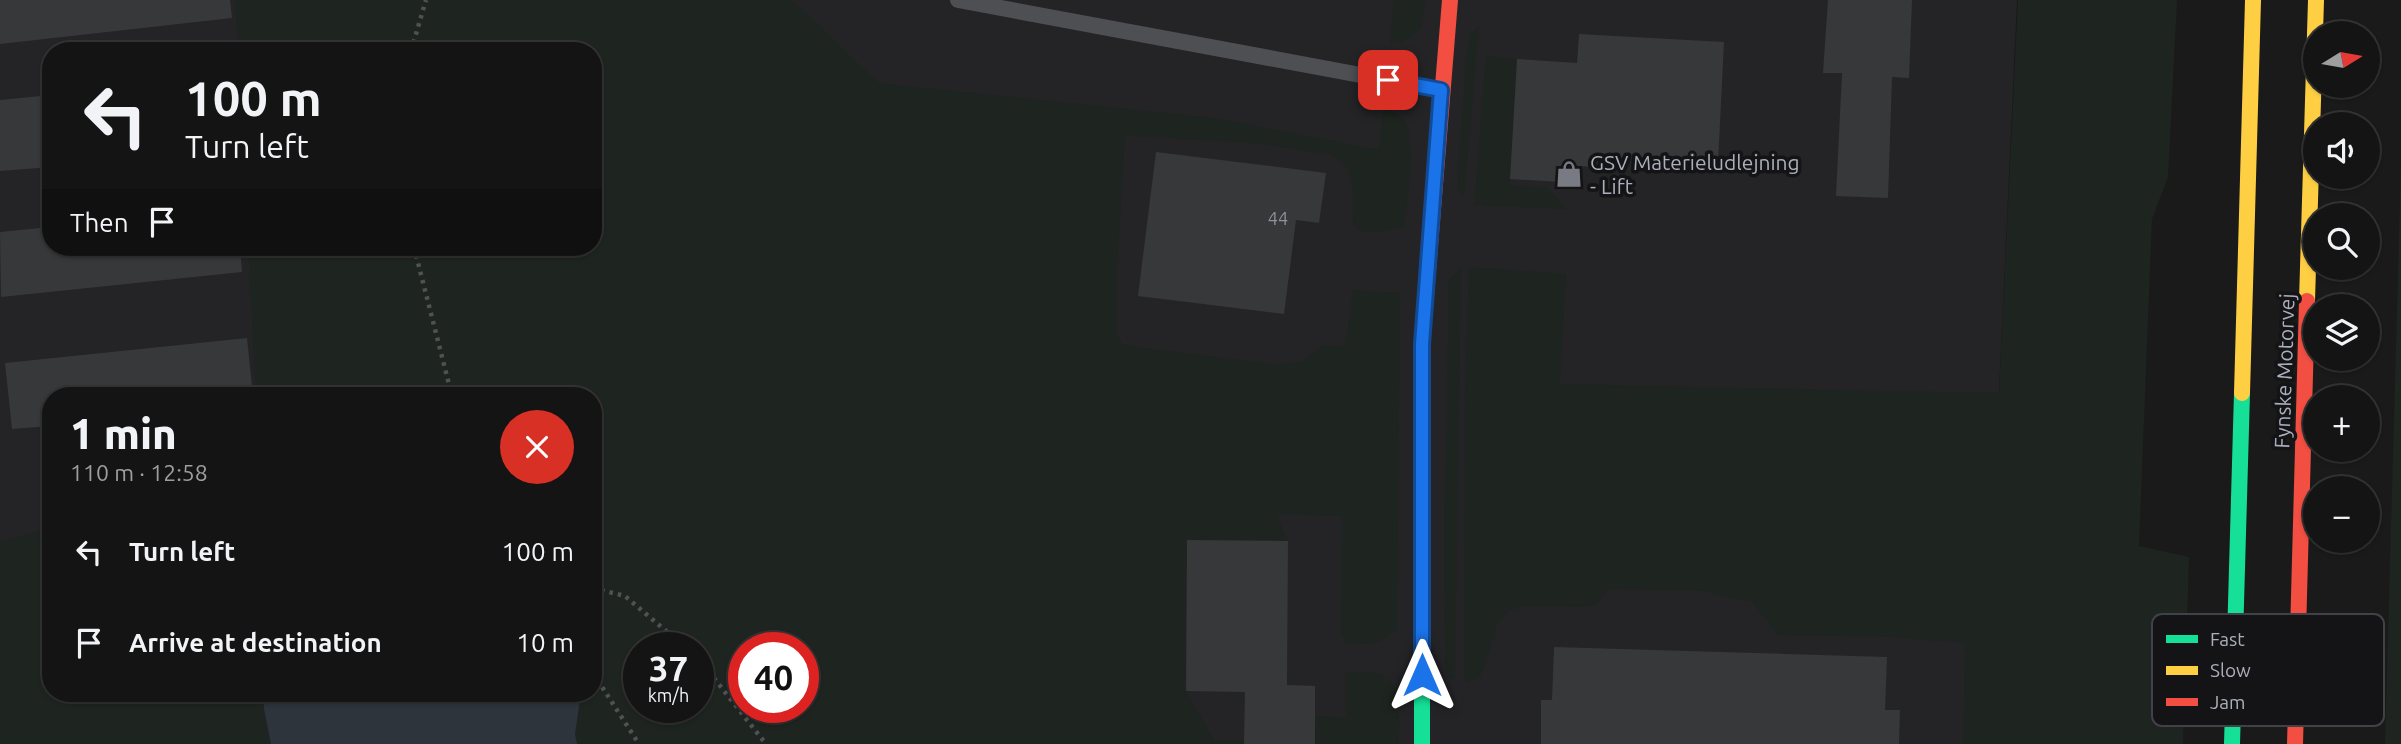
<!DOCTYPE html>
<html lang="en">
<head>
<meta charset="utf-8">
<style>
  body { margin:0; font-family:Ubuntu,sans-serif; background:#1d1d1d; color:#f1f3f6; height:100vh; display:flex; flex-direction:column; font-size:26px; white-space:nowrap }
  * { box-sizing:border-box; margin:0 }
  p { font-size:23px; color:#9d9ea0 }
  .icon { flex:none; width:38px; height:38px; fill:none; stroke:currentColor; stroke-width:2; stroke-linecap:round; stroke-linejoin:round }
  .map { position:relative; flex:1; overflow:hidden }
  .drawer { position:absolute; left:42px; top:387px; width:560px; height:315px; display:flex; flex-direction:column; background:#141414; border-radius:28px; box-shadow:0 2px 5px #0004,0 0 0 2px #333334 }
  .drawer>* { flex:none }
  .top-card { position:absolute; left:42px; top:42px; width:560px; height:214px; border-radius:28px; box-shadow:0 2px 5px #0004,0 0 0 2px #333334; background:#141414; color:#f1f3f6; overflow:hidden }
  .needle { width:46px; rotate:79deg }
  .buttons { position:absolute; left:2303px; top:21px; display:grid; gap:14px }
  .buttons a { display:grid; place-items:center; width:77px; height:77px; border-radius:50%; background:#141414; box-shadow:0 2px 5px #0004,0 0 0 2px #333334; font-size:35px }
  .speed { position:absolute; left:623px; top:632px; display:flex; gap:14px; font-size:35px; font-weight:700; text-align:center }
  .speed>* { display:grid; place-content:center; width:91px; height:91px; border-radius:50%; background:#141414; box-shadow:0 2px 5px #0004,0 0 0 2px #333334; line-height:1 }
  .speed small { font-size:18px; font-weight:400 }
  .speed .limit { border:10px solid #d22; background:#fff; color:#111 }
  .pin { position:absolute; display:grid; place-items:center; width:60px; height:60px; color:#fff; margin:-30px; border-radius:14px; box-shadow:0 4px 10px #0006 }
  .me { position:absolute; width:77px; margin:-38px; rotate:0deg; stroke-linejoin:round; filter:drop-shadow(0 0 5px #0008) }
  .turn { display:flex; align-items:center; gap:24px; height:147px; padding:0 28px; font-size:32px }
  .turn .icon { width:91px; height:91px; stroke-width:2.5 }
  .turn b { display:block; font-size:49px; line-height:60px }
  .then { display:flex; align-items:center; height:66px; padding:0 28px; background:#0003; gap:14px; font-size:26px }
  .round { display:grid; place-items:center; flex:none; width:74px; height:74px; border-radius:37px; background:#1d1d1d }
  .head { display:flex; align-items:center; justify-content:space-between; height:119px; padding:0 28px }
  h1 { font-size:42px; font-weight:800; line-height:52px }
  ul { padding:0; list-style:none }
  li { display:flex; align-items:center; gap:21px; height:91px; padding:0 28px }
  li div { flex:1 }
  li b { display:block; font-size:26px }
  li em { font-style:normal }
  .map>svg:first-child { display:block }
</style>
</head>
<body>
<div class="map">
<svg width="2401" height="744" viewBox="0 0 2401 744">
  <rect width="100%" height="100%" fill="#1a1a1a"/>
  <path fill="#242427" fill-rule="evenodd" d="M0 0H2017L1999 393V744H0ZM51 51H593V247H51ZM51 396H593V693H51ZM639 648H698V707H639ZM744 648H803V707H744Z"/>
  <g fill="#1e241f" fill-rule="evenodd">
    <path d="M235 0H792L879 83 1216 118 1379 150 1383 107C1389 110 1398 114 1402 118 1419 134 1407 205 1404 227L1366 233 1353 225 1354 197 1348 171 1332 155 1253 143 1125 136 1117 270V334L1122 345 1272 364 1302 362 1323 345 1345 347 1353 290 1400 293 1397 629C1383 644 1366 645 1346 644L1341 633 1342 516 1276 514 1288 541H1187L1186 691 1214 740H1244V744H577L575 735 581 693H593V396L256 395 248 247H593V51H238ZM639 648H698V707H639ZM744 648H803V707H744Z"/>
    <path d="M1394 0H1425L1421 29 1403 43H1390Z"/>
    <path d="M2018 0H2177L2168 177 2152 219 2139 546 2189 557 2183 744H1963L1965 643 1889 637 1777 635 1753 602 1723 597 1706 591 1609 589 1596 604 1585 607 1524 606 1508 611 1497 625 1480 677 1467 683 1464 679 1465 391 1469 267 1566 274 1560 384 1999 393Z"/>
    <path d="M1479 25 1464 198 1459 192 1458 182 1459 151 1467 51 1470 34Z"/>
    <path d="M1486 56 1517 59 1510 186 1546 187 1567 209 1474 205Z"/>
    <path d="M2401 162V744H2385Z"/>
    <path d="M1461 267 1455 680 1448 676 1445 668 1444 527 1449 280Z"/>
    <path d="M51 527V693H263L264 709 271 744H0V542Z"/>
    <path d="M1346 672C1358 672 1374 670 1385 676 1402 685 1399 727 1399 744H1315L1316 716 1346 718Z"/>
  </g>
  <path fill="#2d343c" d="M263 693H581L575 734 577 744H271L264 709Z"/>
  <g fill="#37383a">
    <path d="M0 0H230L232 18 0 44Z"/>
    <path d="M1828 0H1912L1909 78 1892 77 1888 198 1836 196 1842 73H1823Z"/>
    <path d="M1579 34 1724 42 1718 163 1618 158V169L1579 166 1578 183 1510 179 1517 59 1577 63Z"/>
    <path d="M51 95V167L0 171V100Z"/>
    <path d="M1156 152 1326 173 1319 223 1296 220 1284 314 1138 296Z"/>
    <path d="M51 227V247H240L242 272 1 297 0 232Z"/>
    <path d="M247 338 253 396H51V426L12 429 5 363Z"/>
    <path d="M1187 540 1288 541 1287 685 1315 686V744H1244L1245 692 1186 691Z"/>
    <path d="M1554 647 1887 657 1885 710H1900L1899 744H1541V700H1552Z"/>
  </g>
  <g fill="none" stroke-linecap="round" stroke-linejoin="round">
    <g stroke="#505155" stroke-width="4.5" stroke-dasharray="3.5 5" stroke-linecap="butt">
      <path d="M411 51 426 0"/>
      <path d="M414 247 452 396"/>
      <path d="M593 588 625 596 686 648"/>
      <path d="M698 658 766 744"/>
      <path d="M593 673 639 744"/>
    </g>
    <path stroke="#4e4f53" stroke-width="16" d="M958 0 1441 90"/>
    <g stroke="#16e098" stroke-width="16">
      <path d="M1422 415V744"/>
      <path d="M2232 744 2242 393"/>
    </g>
    <g stroke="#ffcf43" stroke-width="16">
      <path d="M2307 301 2316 0"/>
      <path d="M2242 393 2253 0"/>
    </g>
    <g stroke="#f24e42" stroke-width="16">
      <path d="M1422 415V344L1450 0"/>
      <path d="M2295 744 2307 301"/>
    </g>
  </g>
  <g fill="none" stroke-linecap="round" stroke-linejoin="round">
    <defs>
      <path id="route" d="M1388 80 1441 90 1422 344V675"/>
    </defs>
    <use href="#route" stroke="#114b97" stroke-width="18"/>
    <use href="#route" stroke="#1a73e8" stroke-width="12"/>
  </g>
  <defs>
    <symbol id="shop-bare" viewBox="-9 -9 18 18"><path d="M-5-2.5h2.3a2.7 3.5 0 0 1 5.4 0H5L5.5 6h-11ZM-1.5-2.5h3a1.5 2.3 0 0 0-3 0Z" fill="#787b83" stroke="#141416" stroke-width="2.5" paint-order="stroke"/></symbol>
  </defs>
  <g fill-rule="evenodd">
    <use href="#shop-bare" x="1550" y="155" width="38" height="38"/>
  </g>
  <g text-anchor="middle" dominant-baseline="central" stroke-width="7" stroke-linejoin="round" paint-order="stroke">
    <g font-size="18" fill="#8e919b">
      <text x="1278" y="218">44</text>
    </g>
    <g font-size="21" fill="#abafbb" stroke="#141416" text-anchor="start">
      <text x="1590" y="162">GSV Materieludlejning<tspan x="1590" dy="24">- Lift</tspan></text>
    </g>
    <g font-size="21" fill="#abafbb" stroke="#141416">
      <text transform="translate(2284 371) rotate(-88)">Fynske Motorvej</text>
    </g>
  </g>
  <rect x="2152" y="614" width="232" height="112" rx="10" fill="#141416" stroke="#414248" stroke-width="2"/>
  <rect x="2166" y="635" width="32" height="8" fill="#16e098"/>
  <rect x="2166" y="666" width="32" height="9" fill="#ffcf43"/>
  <rect x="2166" y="698" width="32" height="8" fill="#f24e42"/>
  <g font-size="19" fill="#abafbb">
    <text x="2210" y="646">Fast</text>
    <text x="2210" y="677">Slow</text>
    <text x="2210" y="709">Jam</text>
  </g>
</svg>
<div class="buttons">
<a><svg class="needle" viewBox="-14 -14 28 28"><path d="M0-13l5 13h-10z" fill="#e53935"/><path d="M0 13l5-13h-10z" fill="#9d9ea0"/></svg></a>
<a><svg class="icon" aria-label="sound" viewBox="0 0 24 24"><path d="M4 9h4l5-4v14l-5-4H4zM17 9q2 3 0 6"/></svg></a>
<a><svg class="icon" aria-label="search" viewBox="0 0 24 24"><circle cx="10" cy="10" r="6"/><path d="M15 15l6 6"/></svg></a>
<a><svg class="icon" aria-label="layers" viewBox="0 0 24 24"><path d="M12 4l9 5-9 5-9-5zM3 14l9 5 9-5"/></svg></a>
<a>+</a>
<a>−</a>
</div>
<div class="speed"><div>37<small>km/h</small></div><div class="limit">40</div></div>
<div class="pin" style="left:1388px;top:80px;background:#d93025"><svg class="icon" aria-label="arrive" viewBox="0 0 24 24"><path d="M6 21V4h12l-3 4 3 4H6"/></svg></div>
<svg class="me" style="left:1422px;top:675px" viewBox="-20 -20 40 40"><path d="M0-17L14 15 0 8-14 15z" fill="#1a73e8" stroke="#fff" stroke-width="4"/></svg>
<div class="top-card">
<div class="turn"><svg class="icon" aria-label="left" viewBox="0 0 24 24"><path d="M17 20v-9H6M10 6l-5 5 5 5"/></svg><div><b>100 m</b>Turn left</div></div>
<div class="then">Then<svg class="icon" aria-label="arrive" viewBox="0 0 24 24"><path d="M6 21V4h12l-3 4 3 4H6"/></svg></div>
</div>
<section class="drawer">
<div class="head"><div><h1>1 min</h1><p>110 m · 12:58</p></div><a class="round" style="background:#d93025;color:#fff"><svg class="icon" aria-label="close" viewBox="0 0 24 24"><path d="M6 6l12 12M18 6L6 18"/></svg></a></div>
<ul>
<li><svg class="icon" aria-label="left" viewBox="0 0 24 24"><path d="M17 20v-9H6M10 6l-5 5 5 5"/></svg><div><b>Turn left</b></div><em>100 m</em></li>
<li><svg class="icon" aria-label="arrive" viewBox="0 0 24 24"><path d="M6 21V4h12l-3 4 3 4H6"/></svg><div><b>Arrive at destination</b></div><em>10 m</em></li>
</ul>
</section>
</div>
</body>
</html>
